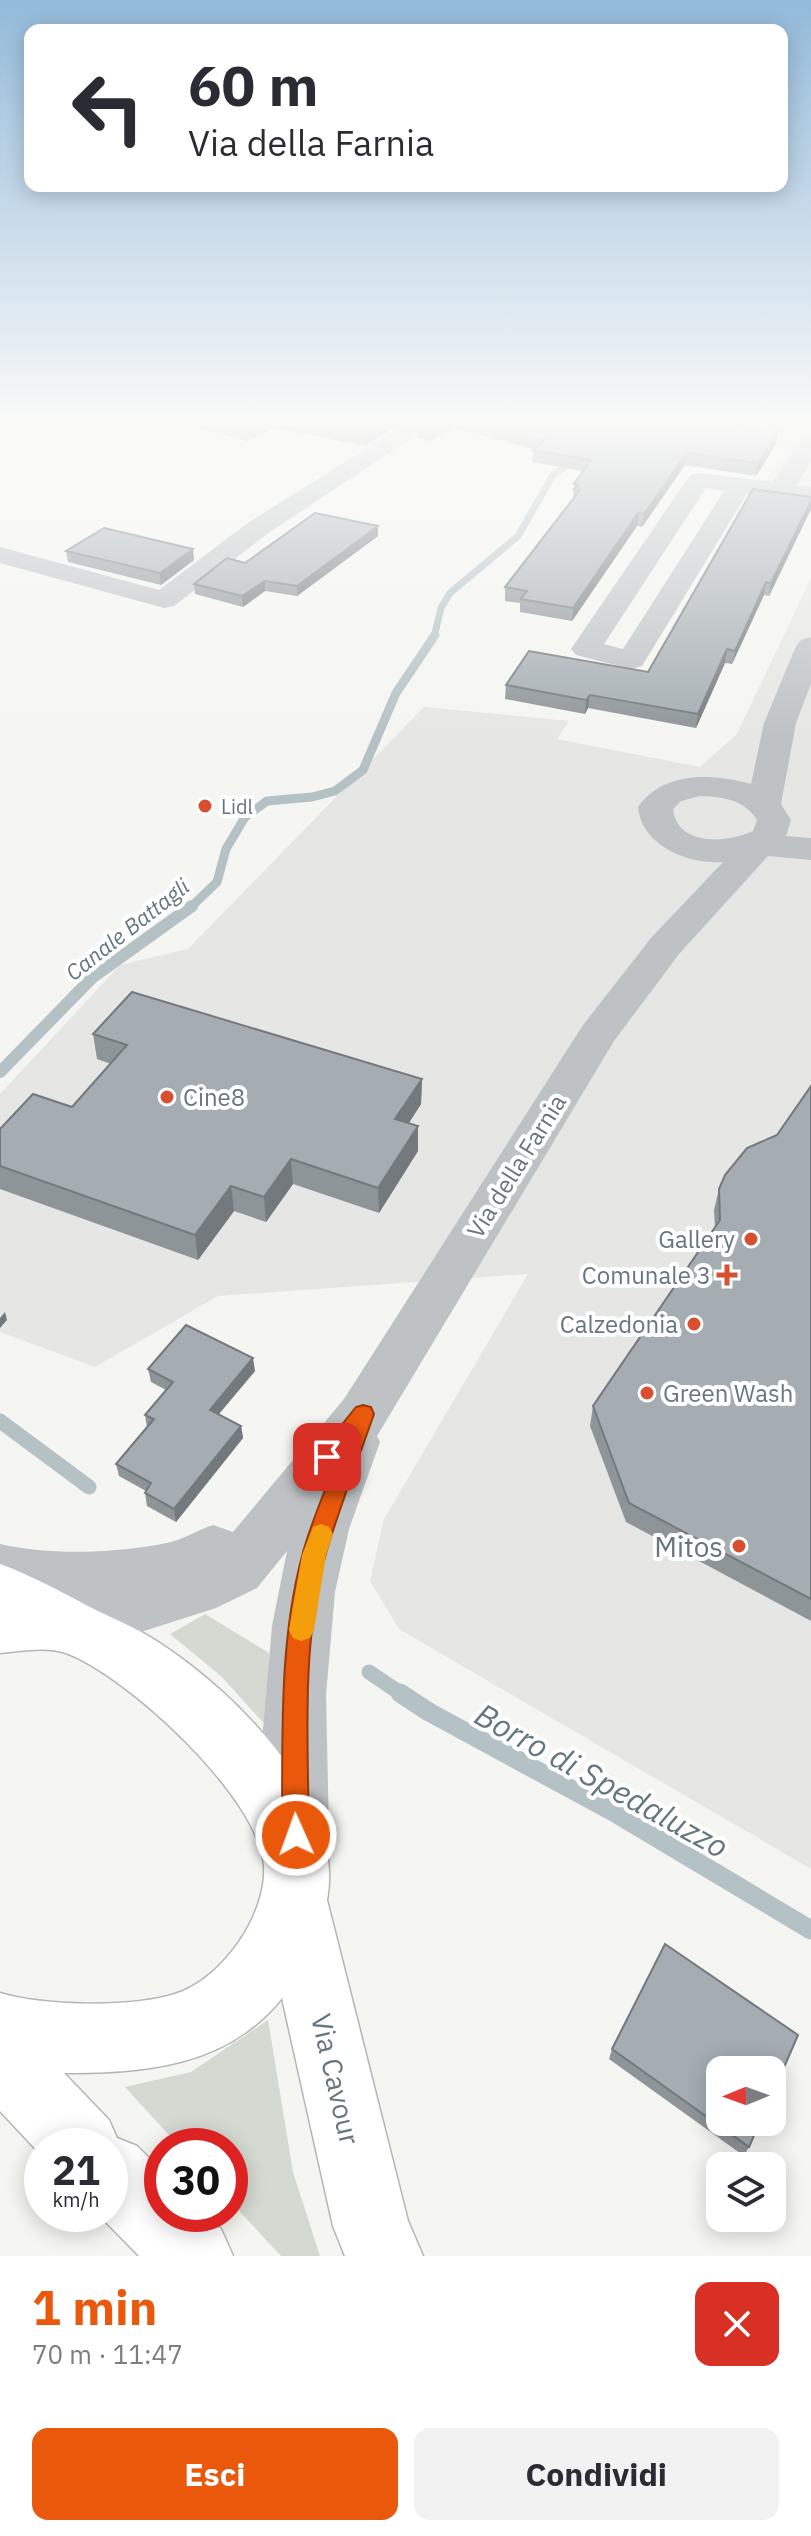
<!DOCTYPE html>
<html lang="it">
<head>
<meta charset="utf-8">
<style>
  body { margin:0; font-family:"IBM Plex Sans",sans-serif; background:#f2f2f3; color:#2b2b33; height:100vh; display:flex; flex-direction:column; font-size:30px; white-space:nowrap }
  * { box-sizing:border-box; margin:0 }
  p { font-size:26px; color:#7c7c81 }
  .icon { flex:none; width:44px; height:44px; fill:none; stroke:currentColor; stroke-width:2; stroke-linecap:round; stroke-linejoin:round }
  .map { position:relative; height:2256px; overflow:hidden }
  .panel { display:flex; flex-direction:column; background:#fff; flex:1 }
  .panel>* { flex:none }
  .guide { position:absolute; left:24px; top:24px; width:764px; height:168px; border-radius:16px; box-shadow:0 4px 20px #0003; background:#fff; color:#2b2b33; overflow:hidden }
  .needle { width:52px; rotate:269deg }
  .fabs { position:absolute; left:706px; top:2056px; display:grid; gap:16px }
  .fabs a { display:grid; place-items:center; width:80px; height:80px; border-radius:16px; background:#fff; box-shadow:0 4px 20px #0003; font-size:40px }
  .speed { position:absolute; left:24px; top:2128px; display:flex; gap:16px; font-size:40px; font-weight:700; text-align:center }
  .speed>* { display:grid; place-content:center; width:104px; height:104px; border-radius:50%; background:#fff; box-shadow:0 4px 20px #0003; line-height:1 }
  .speed small { font-size:20px; font-weight:400 }
  .speed .limit { border:12px solid #d22; background:#fff; color:#111 }
  .pin { position:absolute; display:grid; place-items:center; width:68px; height:68px; color:#fff; margin:-34px; border-radius:16px; box-shadow:0 4px 12px #0006 }
  .me { position:absolute; width:88px; margin:-44px; rotate:358deg; stroke-linejoin:round; filter:drop-shadow(0 0 6px #0008) }
  .turn { display:flex; align-items:center; gap:28px; height:168px; padding:0 32px; font-size:36px }
  .turn .icon { width:104px; height:104px; stroke-width:2.5 }
  .turn b { display:block; font-size:56px; line-height:68px }
  .round { display:grid; place-items:center; flex:none; width:84px; height:84px; border-radius:16px; background:#f2f2f3 }
  .head { display:flex; align-items:center; justify-content:space-between; height:136px; padding:0 32px }
  h1 { font-size:48px; font-weight:700; line-height:60px; color:#ea580c }
  .primary-button { display:flex; gap:16px; margin-top:auto; padding:16px 32px }
  .primary-button a { flex:1; height:92px; border-radius:16px; background:#ea580c; color:#fff; font-size:32px; font-weight:700; line-height:92px; text-align:center }
  .primary-button a+a { background:#f2f2f3; color:#2b2b33 }
  .map>svg:first-child { display:block }
</style>
</head>
<body>
<div class="map">
<svg width="811" height="2256" viewBox="0 0 811 2256">
  <rect width="100%" height="100%" fill="#f5f5f1"/>
  <g fill="#e6e6e5">
    <path d="M708 424H811V491L763 484 791 440Z"/>
    <path d="M811 578V1869L399 1629 370 1581 384 1519 528 1274 218 1296 95 1367 0 1332V1094L120 965 188 949 424 707 569 721 557 739 700 767 737 734Z"/>
  </g>
  <g fill="#d4dad1">
    <path d="M205 1614 269 1653 268 1728 222 1677 170 1634Z"/>
    <path d="M268 2020 293 2172 320 2256H281L230 2201V2146H179L125 2087 191 2072Z"/>
  </g>
  <g fill="none" stroke-linecap="round" stroke-linejoin="round">
    <path stroke="#b5c2c5" stroke-width="7" d="M434 637 441 608 450 593 518 536 553 475 576 460"/>
    <path stroke="#b5c2c5" stroke-width="9" d="M190 908 217 882 226 849 245 817 267 801 312 797 335 791 363 770 396 693 435 635"/>
    <path stroke="#b5c2c5" stroke-width="12" d="M0 1072 93 977 192 906"/>
    <g stroke="#b5c2c5" stroke-width="15">
      <path d="M0 1421 89 1487"/>
      <path d="M369 1672 403 1695"/>
    </g>
    <path stroke="#b5c2c5" stroke-width="19" d="M400 1693 429 1712 617 1814 811 1930"/>
    <defs>
      <path id="primary" d="M0 1564C30 1575 60 1591 88 1606 111 1618 136 1627 158 1642 234 1691 346 1800 327 1900L408 2221 423 2256H345L333 2226 282 1998C227 2067 145 2073 64 2073L109 2120 117 2138 137 2146 162 2171V2214H206L221 2229 233 2256H139L98 2214H110V2146H42V2156L0 2111V1993C44 2006 131 2008 175 1994 222 1979 267 1915 264 1866 260 1798 128 1676 66 1653 46 1646 21 1651 0 1653Z"/>
    </defs>
    <use href="#primary" stroke="#b2b6b9" stroke-width="3"/>
    <g fill="#bec2c5" fill-rule="evenodd">
      <path d="M406 424H433L267 534 174 606 164 608 0 563V547L159 590 249 522Z"/>
      <path d="M811 436V462L796 486 811 487V503L747 494 642 666 631 669 576 655 571 649 690 475 699 473 773 482 803 438ZM706 488 724 491 623 649 604 644Z"/>
      <path d="M811 637V684L796 723 781 804 791 820 786 836 811 838V860L768 856 679 954 614 1041 377 1436 380 1442 349 1529 335 1592 326 1695 329 1833 319 1856 296 1866 273 1856 263 1833V1730L272 1626 287 1551 257 1588 216 1608 72 1654 51 1646 43 1627 51 1608 65 1602 21 1601 0 1596V1544C52 1556 115 1553 167 1543 182 1540 198 1530 213 1525L233 1532 344 1399 583 1025 651 938 723 862C688 865 641 845 638 807 663 771 713 773 751 784L764 723 796 646 801 640ZM700 796C722 797 744 799 757 820L753 831C728 843 677 847 673 809L681 801Z"/>
    </g>
    <use href="#primary" fill="#fff" fill-rule="evenodd"/>
  </g>
  <g fill="#8e9599">
    <path d="M198 424H400L365 446 276 428 247 441 198 428Z"/>
    <path d="M420 424H754L748 428 778 432 776 444 756 476 685 465 642 527 637 526 572 621 520 612V603L505 601V587L573 499 574 484 583 471 532 462 534 449 453 428 430 441 417 438V426Z"/>
    <path d="M811 501V509L769 596 764 595 732 664 725 663 696 728 588 708 585 714 505 699 506 685 648 672Z"/>
    <path d="M378 526V536L297 596 265 591 243 607 195 594 194 584 245 563Z"/>
    <path d="M66 551 194 560 161 585 68 562Z"/>
    <path d="M93 1034 422 1079 421 1104 409 1123 418 1151 379 1213 293 1184 266 1222 234 1211 198 1260 0 1189V1129L72 1107 111 1064 97 1059Z"/>
    <path d="M811 1086V1621L626 1522 590 1426 593 1406 715 1227 714 1210 719 1189 777 1135Z"/>
    <path d="M148 1369 255 1371 219 1414 241 1426 243 1438 176 1522 147 1506 145 1493 146 1491 119 1476 116 1464 147 1427 145 1415 166 1390 151 1382Z"/>
    <path d="M612 2049 749 2147 744 2156 609 2059Z"/>
  </g>
  <g fill="#74797d">
    <path d="M258 424H276V428L247 441 246 429Z"/>
    <path d="M381 424H400L365 446V434Z"/>
    <path d="M440 424H453V428L430 441 431 429Z"/>
    <path d="M738 424H754L733 438 735 426Z"/>
    <path d="M778 432 776 444 756 476 758 463Z"/>
    <path d="M687 453 685 465 642 527 644 514Z"/>
    <path d="M811 501V509L769 596 771 583Z"/>
    <path d="M638 513 637 526 572 621 573 608Z"/>
    <path d="M378 526V536L297 596V586Z"/>
    <path d="M193 549 194 560 161 585 160 573Z"/>
    <path d="M265 581V591L243 607 242 596Z"/>
    <path d="M766 582 764 595 732 664 735 651Z"/>
    <path d="M727 649 725 663 696 728 698 714Z"/>
    <path d="M590 695 588 708 585 714 586 700Z"/>
    <path d="M422 1079 421 1104 395 1144V1119Z"/>
    <path d="M418 1126V1151L379 1213 378 1188Z"/>
    <path d="M291 1159 293 1184 266 1222 264 1197Z"/>
    <path d="M231 1186 234 1211 198 1260 195 1235Z"/>
    <path d="M5 1312 7 1320 0 1328V1318Z"/>
    <path d="M253 1358 255 1371 212 1422 210 1410Z"/>
    <path d="M241 1426 243 1438 176 1522 174 1509Z"/>
  </g>
  <g fill="#a5adb2" stroke="#74797d" stroke-width="2">
    <path d="M227 424H258L246 429Z"/>
    <path d="M315 424H381L365 434Z"/>
    <path d="M420 424H440L431 429 417 426Z"/>
    <path d="M483 424H738L735 426 778 432 758 463 687 453 644 514 638 513 573 608 521 599 527 591 505 587 580 490 574 489 578 485 574 484 591 460 533 450 544 440Z"/>
    <path d="M753 489 811 497V501L771 583 766 582 735 651 727 649 698 714 590 695 586 700 506 685 529 651 648 672Z"/>
    <path d="M315 513 378 526 297 586 265 581 242 596 194 584 227 558 245 563Z"/>
    <path d="M104 528 193 549 160 573 66 551Z"/>
    <path d="M132 992 422 1079 395 1119 418 1126 378 1188 291 1159 264 1197 231 1186 195 1235 0 1166V1129L33 1094 72 1107 127 1045 93 1034Z"/>
    <path d="M811 1086V1599L629 1503 593 1406 720 1220 719 1189 725 1175 747 1148 777 1135Z"/>
    <path d="M186 1325 253 1358 210 1410 241 1426 174 1509 145 1493 151 1483 116 1464 154 1419 145 1415 173 1382 148 1369Z"/>
    <path d="M665 1944 798 2035 772 2095V2070H720V2122H760L749 2147 612 2049Z"/>
  </g>
  <linearGradient id="sky" x2="0" y2="1"><stop stop-color="#93bada"/><stop offset="0.57" stop-color="#fafaf9"/><stop offset="1" stop-color="#fafaf9" stop-opacity="0"/></linearGradient>
  <rect width="811" height="740" fill="url(#sky)"/>
  <path fill="#ea580c" stroke="#983908" stroke-width="2" d="M363 1405 371 1407 374 1414C358 1460 340 1506 326 1553 301 1644 308 1743 309 1835L305 1845 296 1849 286 1845 282 1835C283 1742 278 1647 302 1556 310 1525 324 1494 335 1464L327 1466 319 1464 316 1457 356 1407Z"/>
  <path fill="#f59e0b" d="M321 1524 329 1527 333 1534 326 1555 314 1630 310 1638 301 1641 293 1638 289 1630 302 1555 313 1527Z"/>
  <g fill="#d74f2f" stroke="#fff" stroke-width="3">
    <circle cx="205" cy="806" r="8"/>
    <circle cx="167" cy="1097" r="8"/>
    <circle cx="751" cy="1239" r="8"/>
    <path d="M723 1263h8v8h8v8h-8v8h-8v-8h-8v-8h8z"/>
    <circle cx="694" cy="1324" r="8"/>
    <circle cx="647" cy="1393" r="8"/>
    <circle cx="739" cy="1546" r="8"/>
  </g>
  <g text-anchor="middle" dominant-baseline="central" stroke-width="8" stroke-linejoin="round" paint-order="stroke">
    <g font-size="20" fill="#667681" stroke="#fff" text-anchor="start">
      <text x="221" y="806">Lidl</text>
    </g>
    <g font-size="22" font-style="italic" fill="#62777e" stroke="#fff">
      <text transform="translate(127 929) rotate(-38)">Canale Battagli</text>
    </g>
    <g font-size="24" fill="#667681" stroke="#fff" text-anchor="end">
      <text x="183" y="1097" text-anchor="start">Cine8</text>
      <text x="735" y="1239">Gallery</text>
      <text x="711" y="1275">Comunale 3</text>
      <text x="678" y="1324">Calzedonia</text>
      <text x="663" y="1393" text-anchor="start">Green Wash</text>
    </g>
    <g font-size="24" fill="#667681" stroke="#fff">
      <text transform="translate(516 1166) rotate(-58)">Via della Farnia</text>
    </g>
    <g font-size="28" fill="#667681" stroke="#fff" text-anchor="end">
      <text x="723" y="1546">Mitos</text>
    </g>
    <g font-size="28" fill="#667681" stroke="#fff">
      <text transform="translate(336 2079) rotate(77)">Via Cavour</text>
    </g>
    <g font-size="32" font-style="italic" fill="#62777e" stroke="#fff">
      <text transform="translate(602 1780) rotate(29)">Borro di Spedaluzzo</text>
    </g>
  </g>
</svg>
<div class="fabs">
<a><svg class="needle" viewBox="-14 -14 28 28"><path d="M0-13l5 13h-10z" fill="#e53935"/><path d="M0 13l5-13h-10z" fill="#7c7c81"/></svg></a>
<a><svg class="icon" aria-label="layers" viewBox="0 0 24 24"><path d="M12 4l9 5-9 5-9-5zM3 14l9 5 9-5"/></svg></a>
</div>
<div class="speed"><div>21<small>km/h</small></div><div class="limit">30</div></div>
<div class="pin" style="left:327px;top:1457px;background:#d93025"><svg class="icon" aria-label="arrive" viewBox="0 0 24 24"><path d="M6 21V4h12l-3 4 3 4H6"/></svg></div>
<svg class="me" style="left:296px;top:1835px" viewBox="-20 -20 40 40"><circle r="17" fill="#ea580c" stroke="#fff" stroke-width="3"/><path d="M0-11L8 9 0 5-8 9z" fill="#fff"/></svg>
<div class="guide">
<div class="turn"><svg class="icon" aria-label="left" viewBox="0 0 24 24"><path d="M17 20v-9H6M10 6l-5 5 5 5"/></svg><div><b>60 m</b>Via della Farnia</div></div>
</div>
</div>
<section class="panel">
<div class="head"><div><h1>1 min</h1><p>70 m · 11:47</p></div><a class="round" style="background:#d93025;color:#fff"><svg class="icon" aria-label="close" viewBox="0 0 24 24"><path d="M6 6l12 12M18 6L6 18"/></svg></a></div>
<div class="primary-button"><a>Esci</a><a>Condividi</a></div>
</section>
</body>
</html>
